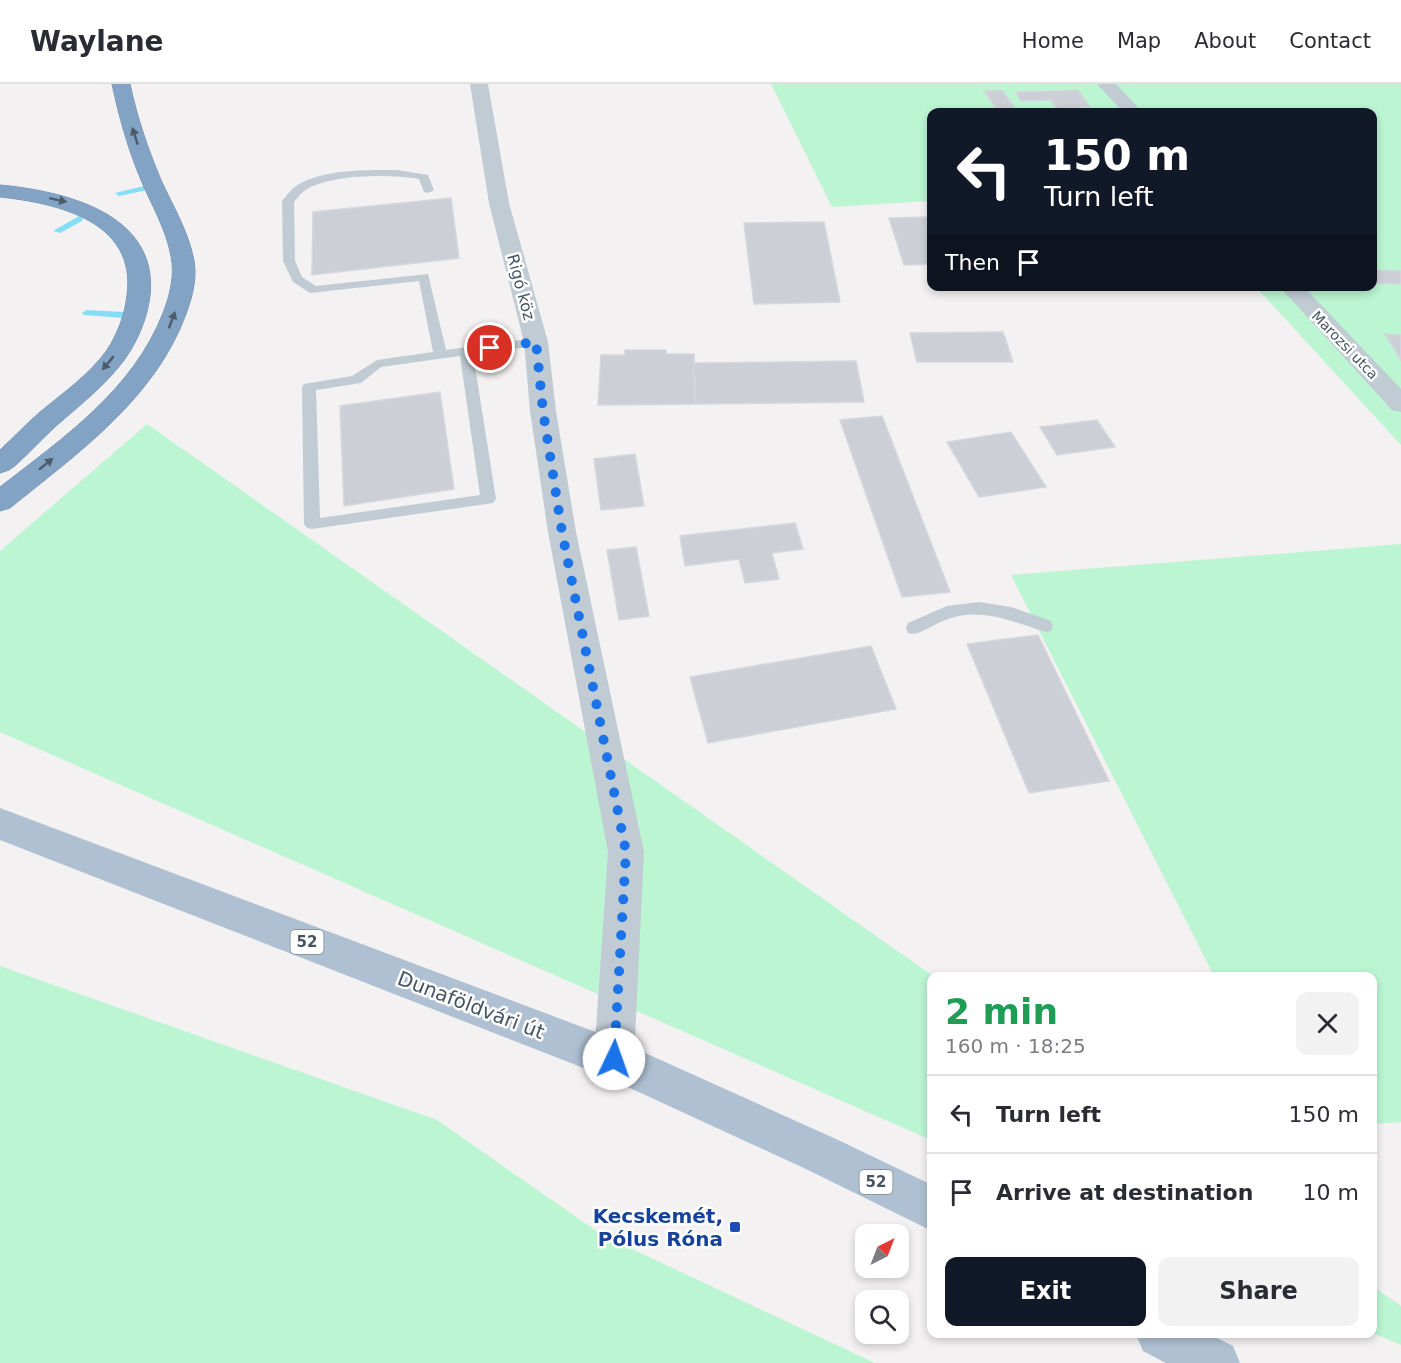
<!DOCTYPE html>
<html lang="en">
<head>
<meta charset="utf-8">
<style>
  body { margin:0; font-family:"DejaVu Sans",sans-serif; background:#f2f2f3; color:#2b2b33; height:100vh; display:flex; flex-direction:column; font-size:22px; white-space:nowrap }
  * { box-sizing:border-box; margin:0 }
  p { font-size:20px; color:#7c7c81 }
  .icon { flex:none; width:33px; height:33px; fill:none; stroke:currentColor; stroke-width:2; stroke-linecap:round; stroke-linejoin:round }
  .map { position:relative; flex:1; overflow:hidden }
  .details { position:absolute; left:927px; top:888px; width:450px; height:366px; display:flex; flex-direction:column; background:#fff; border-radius:12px; box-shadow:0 3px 9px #0003 }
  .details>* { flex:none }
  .top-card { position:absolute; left:927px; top:24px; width:450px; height:183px; border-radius:12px; box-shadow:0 3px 9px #0003; background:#111827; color:#fff; overflow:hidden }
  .needle { width:39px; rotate:42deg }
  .controls { position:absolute; left:855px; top:1140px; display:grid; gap:12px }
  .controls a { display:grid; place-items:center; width:54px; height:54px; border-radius:12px; background:#fff; box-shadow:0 3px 9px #0003; font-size:30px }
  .pin { position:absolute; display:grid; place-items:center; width:51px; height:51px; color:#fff; margin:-26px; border:3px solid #fff; border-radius:50%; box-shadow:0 2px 6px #0007 }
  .me { position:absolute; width:66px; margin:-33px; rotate:3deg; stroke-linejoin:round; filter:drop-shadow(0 0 4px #0008) }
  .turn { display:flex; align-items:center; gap:21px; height:126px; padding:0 18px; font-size:27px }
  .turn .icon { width:78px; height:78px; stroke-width:2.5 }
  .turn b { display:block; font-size:42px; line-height:51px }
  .then { display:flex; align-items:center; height:57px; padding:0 18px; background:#0003; gap:12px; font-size:22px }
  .round { display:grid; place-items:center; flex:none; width:63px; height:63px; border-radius:12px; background:#f2f2f3 }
  .overview { display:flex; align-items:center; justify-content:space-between; height:102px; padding:0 18px }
  h1 { font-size:36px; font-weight:700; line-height:45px; color:#1e9e55 }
  .primary-button { display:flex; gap:12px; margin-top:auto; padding:12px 18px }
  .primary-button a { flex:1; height:69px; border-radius:12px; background:#111827; color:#fff; font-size:24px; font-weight:700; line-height:69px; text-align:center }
  .primary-button a+a { background:#f2f2f3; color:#2b2b33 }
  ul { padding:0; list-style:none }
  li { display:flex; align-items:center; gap:18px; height:78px; padding:0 18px; border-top:2px solid #e1e1e2 }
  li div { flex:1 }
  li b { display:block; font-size:22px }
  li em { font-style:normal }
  header { display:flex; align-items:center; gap:36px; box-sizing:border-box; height:84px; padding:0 30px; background:#fff; border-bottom:2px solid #e1e1e2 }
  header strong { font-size:28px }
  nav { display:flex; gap:33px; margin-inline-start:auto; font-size:21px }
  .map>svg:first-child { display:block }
</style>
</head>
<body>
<header>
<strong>Waylane</strong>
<nav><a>Home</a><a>Map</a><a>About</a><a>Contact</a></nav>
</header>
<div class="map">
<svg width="1401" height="1279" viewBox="0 0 1401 1279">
  <rect width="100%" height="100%" fill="#f3f1f1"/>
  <g fill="#bbf5d2">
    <path d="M771 0H1401V361L1256 203 1372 202V28H932L931 117 832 123Z"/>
    <path d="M147 340 933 892 931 1056 0 648V467Z"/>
    <path d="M1401 460V1038L1373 1040 1372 892H1214L1011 491Z"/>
    <path d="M0 882 437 1036 602 1151 875 1279H0Z"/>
    <path d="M1372 1202 1401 1222V1261L1373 1249Z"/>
  </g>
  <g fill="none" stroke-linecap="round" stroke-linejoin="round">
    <g fill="#84def6" fill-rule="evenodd">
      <path d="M144 102H147V106L119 112 115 109Z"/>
      <path d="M79 132 83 135 82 137 60 149 53 147Z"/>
      <path d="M87 226 124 228 129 231 124 234 84 231 82 229Z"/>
    </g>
  </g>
  <g fill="#ccd0d6" stroke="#d4d7dd" stroke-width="1.5">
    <path d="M1002 6 1018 28H999L984 7Z"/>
    <path d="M1078 6 1090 23H1081L1083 27 1059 28 1051 16 1021 17 1016 8Z"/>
    <path d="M451 114 459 174 312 191 313 128Z"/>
    <path d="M932 133V180L904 181 889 134Z"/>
    <path d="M824 138 840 218 754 220 744 139Z"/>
    <path d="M1372 186 1401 187V200L1372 199Z"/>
    <path d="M1003 248 1013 278H917L910 249Z"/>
    <path d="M1385 250 1401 251V276Z"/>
    <path d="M625 266H666V270H694L695 320 598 321 601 271H625Z"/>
    <path d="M856 277 864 318 695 320 694 279Z"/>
    <path d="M440 308 454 405 344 422 340 322Z"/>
    <path d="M882 332 950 508 902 513 840 336Z"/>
    <path d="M1097 336 1115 363 1057 371 1040 343Z"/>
    <path d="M1011 348 1046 403 979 413 947 358Z"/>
    <path d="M635 370 644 422 601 426 594 375Z"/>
    <path d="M795 439 803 465 772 469 779 495 745 499 739 475 685 482 680 452Z"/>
    <path d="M636 463 649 532 619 536 607 466Z"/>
    <path d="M1038 551 1109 697 1029 709 967 560Z"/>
    <path d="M871 562 896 625 708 659 690 593Z"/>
  </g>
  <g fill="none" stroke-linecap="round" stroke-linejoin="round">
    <defs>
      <g id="highway">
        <path d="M112 0H130C137 33 148 65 161 96 172 120 187 145 193 172 198 191 193 211 186 230 155 315 78 369 10 424L0 427V403C63 354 133 306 163 229 170 211 175 191 171 172 166 145 151 120 141 96 128 65 119 33 112 0Z"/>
        <path d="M0 101C64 107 159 129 150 212 147 235 138 256 125 275 106 301 80 321 56 342 42 355 30 368 16 381L9 386 0 389V366C14 353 26 340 40 328 63 309 90 290 107 266 118 249 125 230 127 211 137 137 57 119 0 113Z"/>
      </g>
    </defs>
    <use href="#highway" stroke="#6e8eb1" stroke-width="1"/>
    <g fill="#c0cbd4" fill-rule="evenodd">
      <path d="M397 86 428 91 434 106 428 109 424 108 419 95C389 90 334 90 307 105 302 108 298 113 294 118L295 177 302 193 316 202 428 190 446 266 536 254 543 258 536 262 473 270 496 415 493 419 312 445 307 444 304 440 302 303 304 300 352 292 377 276 433 268 419 197 310 209 293 198 283 177 282 117C287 111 292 104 299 100 327 85 366 86 397 86ZM460 272 480 411 320 434 316 306 361 299 381 283Z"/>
      <path d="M979 518 1011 523 1051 537 1053 542 1051 547 1045 548C1013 538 983 523 948 535 936 539 926 547 914 550L908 549 906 544 908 539 947 522Z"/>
    </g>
    <g fill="#c0cbd4" fill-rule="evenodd">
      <path d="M470 0H488L509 119 548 258 556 327 576 448 644 768 634 975 628 989 614 995 600 989 594 975 608 768 548 448 530 327 524 258 489 119Z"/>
      <path d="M1097 0H1116L1142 28H1123Z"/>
      <path d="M1279 202H1303L1401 305V328L1392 326Z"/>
    </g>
    <g fill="#aec0d2" fill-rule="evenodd">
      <path d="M0 724 614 955 836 1055 932 1101V1147L806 1085 604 992 0 756Z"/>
      <path d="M1136 1250H1209L1233 1262 1240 1279H1166L1143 1267Z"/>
    </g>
    <use href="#highway" fill="#83a3c5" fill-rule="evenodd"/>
  </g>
  <defs><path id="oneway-solid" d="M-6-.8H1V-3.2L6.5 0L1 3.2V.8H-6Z" transform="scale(1.5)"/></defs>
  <g fill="#4c5c6b">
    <use href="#oneway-solid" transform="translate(135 52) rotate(-108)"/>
    <use href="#oneway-solid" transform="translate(58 116) rotate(12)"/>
    <use href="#oneway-solid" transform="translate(172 236) rotate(-69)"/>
    <use href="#oneway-solid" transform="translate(108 279) rotate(130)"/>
    <use href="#oneway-solid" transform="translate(46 380) rotate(-39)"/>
  </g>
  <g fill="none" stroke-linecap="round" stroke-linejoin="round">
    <path stroke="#1a73e8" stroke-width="10" stroke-dasharray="0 18" d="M490 264 536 258 543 327 562 448 626 768 614 975"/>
  </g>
  <rect fill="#1a4fb4" stroke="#fff" stroke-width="2" x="729" y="1137" width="12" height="12" rx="3"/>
  <g text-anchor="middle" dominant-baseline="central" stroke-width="5" stroke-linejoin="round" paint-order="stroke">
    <g font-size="14" fill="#465461" stroke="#fff">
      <text transform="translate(1345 261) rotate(46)">Marozsi utca</text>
    </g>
    <g fill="#fff" stroke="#7e8790" stroke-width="1.5">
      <rect x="290.5" y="846" width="33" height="24" rx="4.5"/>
      <rect x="859.5" y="1086" width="33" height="24" rx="4.5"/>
    </g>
    <g font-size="15" font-weight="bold" fill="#465461">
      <text x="307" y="858">52</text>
      <text x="876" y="1098">52</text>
    </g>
    <g font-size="16" fill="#465461" stroke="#fff">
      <text transform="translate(521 203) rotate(75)">Rigó köz</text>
    </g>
    <g font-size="20" fill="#465461" stroke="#fff">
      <text transform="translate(471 921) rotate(21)">Dunaföldvári út</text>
    </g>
    <g font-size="20" font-weight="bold" fill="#164399" stroke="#fff" text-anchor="end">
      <text x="723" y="1132">Kecskemét,<tspan x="723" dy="23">Pólus Róna</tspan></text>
    </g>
  </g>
</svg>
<div class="controls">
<a><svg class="needle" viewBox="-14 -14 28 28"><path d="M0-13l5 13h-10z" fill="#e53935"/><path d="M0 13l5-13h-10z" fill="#7c7c81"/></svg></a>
<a><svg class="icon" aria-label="search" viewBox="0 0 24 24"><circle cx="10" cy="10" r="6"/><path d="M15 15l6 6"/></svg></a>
</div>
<div class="pin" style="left:490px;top:264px;background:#d93025"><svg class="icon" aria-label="arrive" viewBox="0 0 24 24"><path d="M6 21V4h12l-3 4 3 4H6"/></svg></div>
<svg class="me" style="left:614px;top:975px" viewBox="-20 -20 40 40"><circle r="19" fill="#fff"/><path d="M0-13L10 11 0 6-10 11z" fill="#1a73e8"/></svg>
<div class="top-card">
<div class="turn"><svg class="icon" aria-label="left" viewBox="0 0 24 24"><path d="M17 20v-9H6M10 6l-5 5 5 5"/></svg><div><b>150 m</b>Turn left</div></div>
<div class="then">Then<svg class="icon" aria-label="arrive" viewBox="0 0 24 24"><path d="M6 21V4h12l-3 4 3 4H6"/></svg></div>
</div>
<section class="details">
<div class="overview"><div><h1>2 min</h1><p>160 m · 18:25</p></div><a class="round"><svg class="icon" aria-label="close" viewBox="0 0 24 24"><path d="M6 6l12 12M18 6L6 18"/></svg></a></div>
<ul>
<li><svg class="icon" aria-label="left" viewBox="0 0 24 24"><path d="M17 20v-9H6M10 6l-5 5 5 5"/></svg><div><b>Turn left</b></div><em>150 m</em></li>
<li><svg class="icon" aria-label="arrive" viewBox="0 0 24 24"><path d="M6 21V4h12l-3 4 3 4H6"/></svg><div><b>Arrive at destination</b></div><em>10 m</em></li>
</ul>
<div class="primary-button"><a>Exit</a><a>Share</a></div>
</section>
</div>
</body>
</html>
